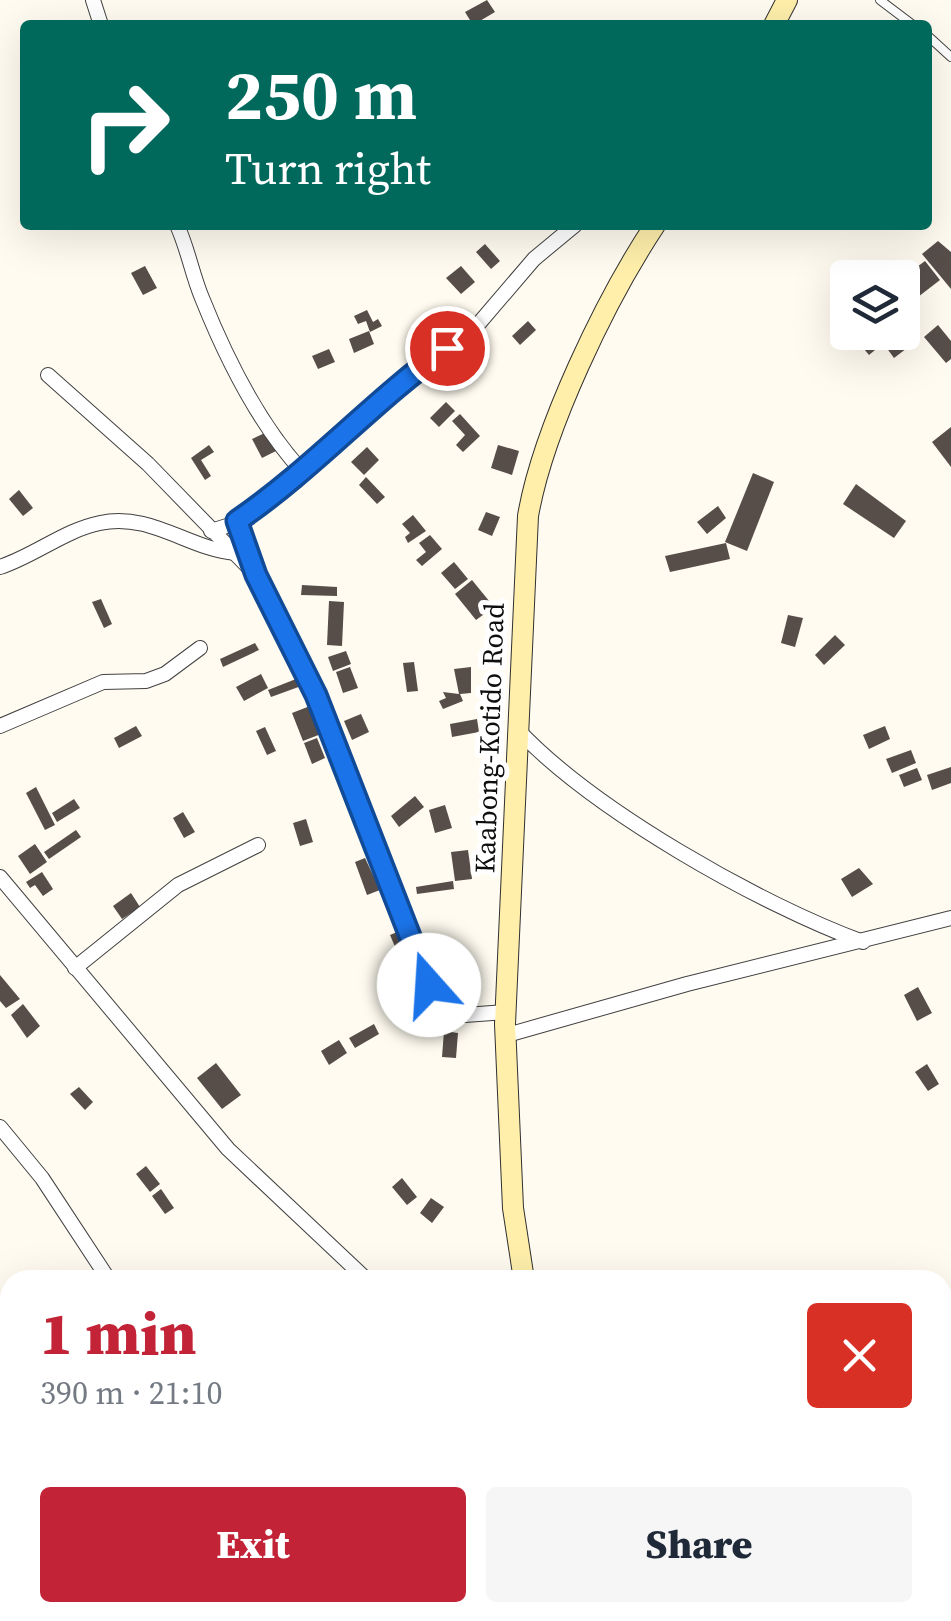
<!DOCTYPE html>
<html lang="en">
<head>
<meta charset="utf-8">
<style>
  body { margin:0; font-family:"Source Serif 4",serif; background:#f6f6f7; color:#1f2937; height:100vh; display:flex; flex-direction:column; font-size:38px; white-space:nowrap }
  * { box-sizing:border-box; margin:0 }
  p { font-size:32px; color:#747a83 }
  .icon { flex:none; width:55px; height:55px; fill:none; stroke:currentColor; stroke-width:2; stroke-linecap:round; stroke-linejoin:round }
  .map { position:relative; flex:1; overflow:hidden }
  .details { position:absolute; left:0px; top:1270px; width:952px; height:352px; display:flex; flex-direction:column; background:#fff; border-radius:30px 30px 0 0; box-shadow:0 10px 40px #0002 }
  .details>* { flex:none }
  .top-card { position:absolute; left:20px; top:20px; width:912px; height:210px; border-radius:10px; box-shadow:0 10px 40px #0002; background:#00695c; color:#fff; overflow:hidden }
  .tools { position:absolute; left:830px; top:260px; display:grid; gap:20px }
  .tools a { display:grid; place-items:center; width:90px; height:90px; border-radius:10px; background:#fff; box-shadow:0 10px 40px #0002; font-size:50px }
  .pin { position:absolute; display:grid; place-items:center; width:85px; height:85px; color:#fff; margin:-42px; border:5px solid #fff; border-radius:50%; box-shadow:0 2px 10px #0007 }
  .me { position:absolute; width:110px; margin:-55px; rotate:341deg; stroke-linejoin:round; filter:drop-shadow(0 0 8px #0008) }
  .turn { display:flex; align-items:center; gap:35px; height:210px; padding:0 40px; font-size:45px }
  .turn .icon { width:130px; height:130px; stroke-width:2.5 }
  .turn b { display:block; font-size:70px; line-height:85px }
  .round { display:grid; place-items:center; flex:none; width:105px; height:105px; border-radius:10px; background:#f6f6f7 }
  .headline { display:flex; align-items:center; justify-content:space-between; height:170px; padding:0 40px }
  h1 { font-size:60px; font-weight:800; line-height:75px; color:#c22336 }
  .cta { display:flex; gap:20px; margin-top:auto; padding:20px 40px }
  .cta a { flex:1; height:115px; border-radius:10px; background:#c22336; color:#fff; font-size:40px; font-weight:800; line-height:115px; text-align:center }
  .cta a+a { background:#f6f6f7; color:#1f2937 }
  .map>svg:first-child { display:block }
</style>
</head>
<body>
<div class="map">
<svg width="951" height="1621" viewBox="0 0 951 1621">
  <rect width="100%" height="100%" fill="#fffbf0"/>
  <g fill="#574e4a">
    <path d="M487 0 495 12 473 25 465 12Z"/>
    <path d="M938 241 951 252V289L922 254Z"/>
    <path d="M485 244 500 261 491 269 476 252Z"/>
    <path d="M925 261 940 280 905 307 908 312 902 316V278Z"/>
    <path d="M145 266 157 288 143 295 131 273Z"/>
    <path d="M461 266 475 282 461 294 446 278Z"/>
    <path d="M367 310 373 322 378 319 382 326 370 332 366 321 358 324 354 316Z"/>
    <path d="M528 321 536 330 520 345 512 336Z"/>
    <path d="M938 325 951 341V359L946 363 924 337Z"/>
    <path d="M902 326 915 342 894 358 875 332H902Z"/>
    <path d="M369 331 374 344 354 353 349 339Z"/>
    <path d="M862 332H871L881 345 869 355 855 338Z"/>
    <path d="M329 349 335 362 318 369 312 356Z"/>
    <path d="M446 402 455 411 439 427 430 418Z"/>
    <path d="M460 414 480 436 463 452 456 445 465 435 452 421Z"/>
    <path d="M951 427V467L932 442Z"/>
    <path d="M267 432 276 451 262 458 252 439Z"/>
    <path d="M209 445 214 452 201 460 211 476 205 480 191 458Z"/>
    <path d="M498 445 519 451 512 475 491 468Z"/>
    <path d="M367 447 379 460 364 475 351 462Z"/>
    <path d="M753 473 774 482 747 551 725 542Z"/>
    <path d="M366 477 385 497 377 504 359 485Z"/>
    <path d="M856 484 906 521 894 538 843 504Z"/>
    <path d="M19 490 33 508 23 516 9 499Z"/>
    <path d="M718 506 726 518 707 534 697 522Z"/>
    <path d="M486 512 500 517 492 536 478 530Z"/>
    <path d="M413 515 426 531 408 543 405 537 410 533 402 524Z"/>
    <path d="M430 535 442 549 422 566 416 560 426 552 419 543Z"/>
    <path d="M726 543 730 559 670 572 665 556Z"/>
    <path d="M454 562 468 579 455 589 441 573Z"/>
    <path d="M472 580 494 607 476 620 455 594Z"/>
    <path d="M302 585 337 587V596L301 595Z"/>
    <path d="M101 599 112 624 104 628 92 602Z"/>
    <path d="M329 601 344 602 342 646 327 645Z"/>
    <path d="M788 615 803 618 795 647 781 643Z"/>
    <path d="M835 635 845 645 824 665 815 655Z"/>
    <path d="M255 643 259 650 223 667 220 659Z"/>
    <path d="M346 651 351 664 333 671 328 657Z"/>
    <path d="M414 662 418 691 407 692 403 663Z"/>
    <path d="M350 667 358 688 343 693 336 672Z"/>
    <path d="M471 667V693L460 694 463 701 443 709 439 701 446 698 443 692 459 694 454 669Z"/>
    <path d="M261 674 268 688 244 701 236 687Z"/>
    <path d="M301 677 304 685 271 697 268 690Z"/>
    <path d="M310 706 321 734 303 741 292 713Z"/>
    <path d="M361 714 369 732 352 740 344 721Z"/>
    <path d="M477 719 479 732 452 737 450 724Z"/>
    <path d="M136 726 142 736 119 748 114 738Z"/>
    <path d="M885 726 890 739 869 749 863 735Z"/>
    <path d="M265 727 276 751 267 755 256 731Z"/>
    <path d="M317 738 325 758 312 764 304 743Z"/>
    <path d="M911 750 916 763 892 773 886 759Z"/>
    <path d="M951 767V783L932 790 927 775Z"/>
    <path d="M917 768 922 780 904 787 899 775Z"/>
    <path d="M36 787 55 825 45 830 26 793Z"/>
    <path d="M415 796 424 807 399 827 391 816Z"/>
    <path d="M74 799 80 808 57 822 52 813Z"/>
    <path d="M445 805 452 828 435 833 429 810Z"/>
    <path d="M183 812 195 832 184 838 173 818Z"/>
    <path d="M306 819 313 842 300 846 293 823Z"/>
    <path d="M76 830 81 837 49 859 44 852Z"/>
    <path d="M35 844 47 862 30 874 18 856Z"/>
    <path d="M468 850 472 879 455 881 451 852Z"/>
    <path d="M365 858 380 890 367 895 355 862Z"/>
    <path d="M859 868 873 884 852 897 841 879Z"/>
    <path d="M42 872 53 889 43 896 35 885 30 888 26 882Z"/>
    <path d="M453 881 454 889 417 894 416 887Z"/>
    <path d="M131 893 140 907 122 919 113 906Z"/>
    <path d="M402 930 414 958 402 963 390 935Z"/>
    <path d="M0 975 20 999 6 1008 0 1001Z"/>
    <path d="M918 987 932 1013 917 1021 904 995Z"/>
    <path d="M23 1004 40 1026 27 1038 11 1015Z"/>
    <path d="M374 1024 379 1034 355 1048 349 1038Z"/>
    <path d="M444 1031 458 1033 456 1058 442 1057Z"/>
    <path d="M339 1040 347 1053 329 1065 321 1051Z"/>
    <path d="M216 1063 241 1095 222 1109 197 1078Z"/>
    <path d="M927 1064 939 1084 928 1091 915 1072Z"/>
    <path d="M79 1087 93 1102 85 1110 70 1094Z"/>
    <path d="M146 1166 160 1184 150 1192 136 1174Z"/>
    <path d="M402 1178 417 1197 407 1205 392 1187Z"/>
    <path d="M161 1189 174 1208 165 1214 152 1196Z"/>
    <path d="M431 1198 444 1207 432 1223 420 1213Z"/>
  </g>
  <g fill="none" stroke-linecap="round" stroke-linejoin="round">
    <defs>
      <g id="lane">
        <path d="M880 0 913 25"/>
        <path d="M928 36 951 57"/>
      </g>
      <g id="street">
        <path d="M93 0 101 25"/>
        <path d="M177 225C188 249 192 274 202 298 226 358 258 423 302 471"/>
        <path d="M48 375 148 464 256 575 317 695 438 1010 451 1016 506 1012"/>
        <path d="M237 521 253 567"/>
        <path d="M211 531 233 524 314 464 399 383 469 335 534 259 575 225"/>
        <path d="M0 567C34 556 65 530 100 523 150 512 189 549 235 553"/>
        <path d="M0 726 103 682 146 681 165 674 200 648"/>
        <path d="M517 729C593 810 759 904 863 942"/>
        <path d="M0 877 228 1149 367 1280"/>
        <path d="M75 968 178 885 258 845"/>
        <path d="M507 1035 687 984 951 918"/>
        <path d="M0 1127 42 1178 109 1280"/>
        <path d="M0 1410 10 1405"/>
      </g>
      <g id="secondary">
        <path d="M774 25 787 0"/>
        <path d="M524 1280 513 1208 505 1024 528 516C543 429 606 299 655 225"/>
        <path d="M749 1612 757 1621"/>
      </g>
    </defs>
    <use href="#lane" stroke="#414141" stroke-width="10"/>
    <use href="#street" stroke="#414141" stroke-width="16"/>
    <use href="#secondary" stroke="#303030" stroke-width="22"/>
    <use href="#lane" stroke="#fff" stroke-width="8"/>
    <use href="#street" stroke="#fff" stroke-width="14"/>
    <use href="#secondary" stroke="#ffefab" stroke-width="20"/>
  </g>
  <g fill="none" stroke-linecap="round" stroke-linejoin="round">
    <defs>
      <path id="route" d="M429 985 316 695 256 575 237 521C313 469 373 401 447 348"/>
    </defs>
    <use href="#route" stroke="#114b97" stroke-width="25"/>
    <use href="#route" stroke="#1a73e8" stroke-width="18"/>
  </g>
  <g text-anchor="middle" dominant-baseline="central" stroke-width="10" stroke-linejoin="round" paint-order="stroke">
    <g font-size="28" fill="#0e0e0e" stroke="#fff">
      <text transform="translate(489 738) rotate(-88)">Kaabong-Kotido Road</text>
    </g>
  </g>
</svg>
<div class="tools">
<a><svg class="icon" aria-label="layers" viewBox="0 0 24 24"><path d="M12 4l9 5-9 5-9-5zM3 14l9 5 9-5"/></svg></a>
</div>
<div class="pin" style="left:447px;top:348px;background:#d93025"><svg class="icon" aria-label="arrive" viewBox="0 0 24 24"><path d="M6 21V4h12l-3 4 3 4H6"/></svg></div>
<svg class="me" style="left:429px;top:985px" viewBox="-20 -20 40 40"><circle r="19" fill="#fff"/><path d="M0-13L10 11 0 6-10 11z" fill="#1a73e8"/></svg>
<div class="top-card">
<div class="turn"><svg class="icon" aria-label="right" viewBox="0 0 24 24"><path d="M7 20v-9h11M14 6l5 5-5 5"/></svg><div><b>250 m</b>Turn right</div></div>
</div>
<section class="details">
<div class="headline"><div><h1>1 min</h1><p>390 m · 21:10</p></div><a class="round" style="background:#d93025;color:#fff"><svg class="icon" aria-label="close" viewBox="0 0 24 24"><path d="M6 6l12 12M18 6L6 18"/></svg></a></div>
<div class="cta"><a>Exit</a><a>Share</a></div>
</section>
</div>
</body>
</html>
